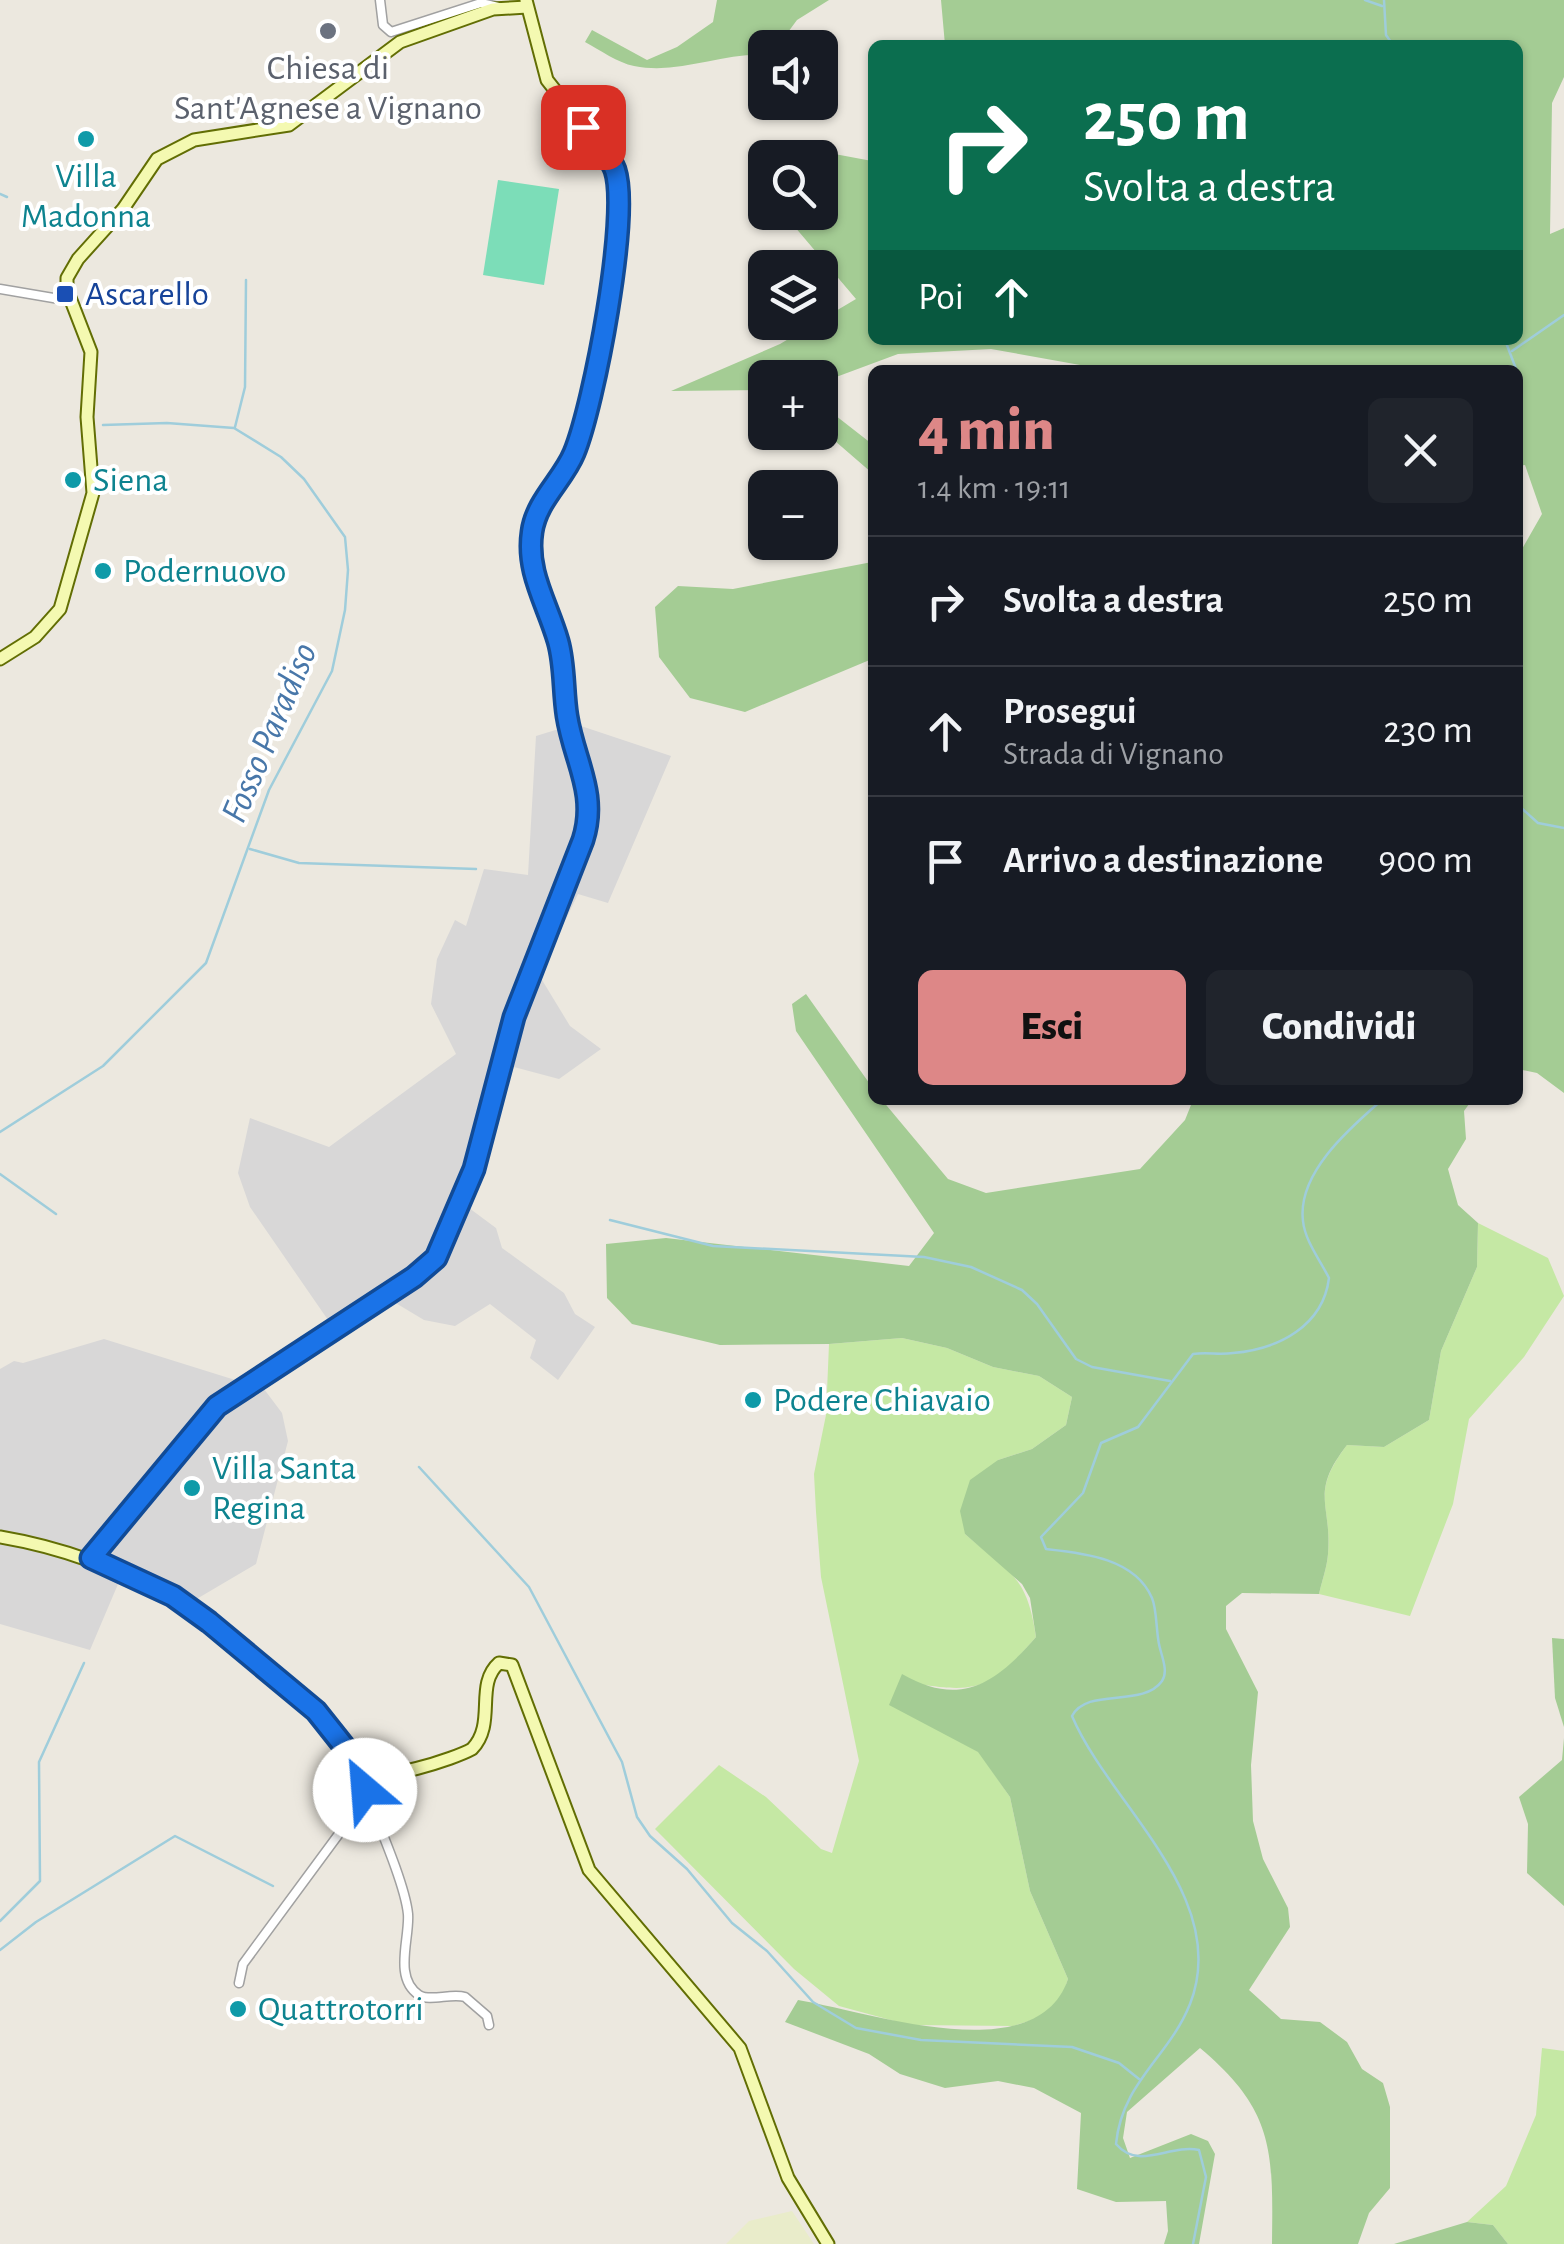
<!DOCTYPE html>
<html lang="it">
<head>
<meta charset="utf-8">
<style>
  body { margin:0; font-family:"Alegreya Sans",sans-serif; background:#20242c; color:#f1f3f6; height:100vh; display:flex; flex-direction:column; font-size:38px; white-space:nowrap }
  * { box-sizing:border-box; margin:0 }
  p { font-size:32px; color:#9ea1a6 }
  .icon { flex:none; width:55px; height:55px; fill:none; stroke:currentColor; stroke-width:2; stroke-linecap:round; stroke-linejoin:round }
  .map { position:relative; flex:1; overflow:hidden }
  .sheet { position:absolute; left:868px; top:365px; width:655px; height:740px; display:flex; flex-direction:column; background:#171b24; border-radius:15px; box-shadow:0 2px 8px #0004 }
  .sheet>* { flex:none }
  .top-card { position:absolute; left:868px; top:40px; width:655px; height:305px; border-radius:15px; box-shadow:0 2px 8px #0004; background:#0b6e4f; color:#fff; overflow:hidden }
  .buttons { position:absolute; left:748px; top:30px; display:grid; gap:20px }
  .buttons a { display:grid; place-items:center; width:90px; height:90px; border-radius:15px; background:#171b24; box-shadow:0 2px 8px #0004; font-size:50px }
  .pin { position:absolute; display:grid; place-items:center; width:85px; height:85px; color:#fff; margin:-42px; border-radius:20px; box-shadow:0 5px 15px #0006 }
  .me { position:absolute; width:110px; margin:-55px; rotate:333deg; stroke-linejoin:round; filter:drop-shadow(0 0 8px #0008) }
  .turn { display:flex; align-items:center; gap:35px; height:210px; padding:0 50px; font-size:45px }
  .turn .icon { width:130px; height:130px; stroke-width:2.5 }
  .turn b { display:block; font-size:70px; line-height:85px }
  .then { display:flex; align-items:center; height:95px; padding:0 50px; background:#0003; gap:20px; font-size:38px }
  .round { display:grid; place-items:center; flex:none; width:105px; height:105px; border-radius:15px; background:#20242c }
  .summary { display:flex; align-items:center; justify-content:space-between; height:170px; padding:0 50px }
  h1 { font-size:60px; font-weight:800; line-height:75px; color:#dd8787 }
  .action { display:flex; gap:20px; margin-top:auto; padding:20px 50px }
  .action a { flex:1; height:115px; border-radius:15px; background:#dd8787; color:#111; font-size:40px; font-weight:800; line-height:115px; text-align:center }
  .action a+a { background:#20242c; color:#f1f3f6 }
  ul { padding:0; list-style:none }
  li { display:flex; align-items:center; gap:30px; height:130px; padding:0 50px; border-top:2px solid #363941 }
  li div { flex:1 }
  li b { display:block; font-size:38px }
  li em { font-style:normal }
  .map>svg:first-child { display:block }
</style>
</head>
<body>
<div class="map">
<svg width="1564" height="2244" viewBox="0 0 1564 2244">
  <rect width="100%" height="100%" fill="#ece8df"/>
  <g fill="#d8d7d7">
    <path d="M575 724 671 756 608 903 578 894 539 975 570 1026 601 1049 559 1079 514 1067 465 1205 496 1228 502 1248 564 1293 575 1314 595 1327 558 1380 530 1358 536 1340 490 1304 455 1326 424 1320 394 1302 382 1305 337 1333 250 1207 238 1173 250 1118 329 1147 456 1054 431 1004 437 959 455 920 466 926 484 869 528 875 536 736Z"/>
    <path d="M104 1339 264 1389 282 1413 288 1441 256 1564 183 1607 121 1577 90 1650 0 1624V1369L14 1361 23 1363Z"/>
  </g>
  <path fill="#e9ecca" d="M792 2211 814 2244H726L749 2221Z"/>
  <g fill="#c5e8a4">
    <path d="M1478 1223 1548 1258 1564 1296 1524 1357 1469 1419 1453 1504 1410 1616 1319 1594C1322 1581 1327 1567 1328 1554 1332 1503 1309 1495 1347 1445L1384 1447 1429 1420 1441 1351 1477 1267Z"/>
    <path d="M902 1338 947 1348 993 1367 1039 1376 1072 1397 1066 1425 1032 1449 998 1460 965 1534C1010 1573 1027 1575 1036 1637 995 1684 983 1695 919 1684L913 1716 979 1752 1010 1797 1030 1891 1068 1979 1061 2000 1039 2018 1013 2026 909 2025 839 2006 794 1969 655 1829 719 1765 766 1797 821 1849 832 1853 859 1761 821 1577 816 1512 814 1474 826 1415 829 1344Z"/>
    <path d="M1542 2048 1564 2051V2244H1508L1493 2225 1467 2222 1506 2186 1536 2115Z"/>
  </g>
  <g fill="#a4cc94">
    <path d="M717 0H829L797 20 777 47 765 48V55C720 53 679 75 634 66 618 63 600 50 585 42L592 30 647 60 677 47 713 22Z"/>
    <path d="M941 0H1564V77L1552 103 1550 234 1564 228V1093L1537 1073 1518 1069V556L1542 514 1525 465 1518 466V370H1108L991 349 898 354 820 383V378H765V390L671 391 780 344 856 299 783 213 820 212V158L799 157 824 152 872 161V340H1518V45H945Z"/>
    <path d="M820 394 831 412 872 444V473L820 428Z"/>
    <path d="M872 562V659L745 712 690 698 659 657 655 607 678 586 733 589Z"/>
    <path d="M806 994 872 1087V1100H882L948 1179 986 1193 1140 1169 1185 1120 1193 1100H1472L1464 1111 1466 1139 1448 1169 1458 1205 1478 1223 1477 1267 1441 1351 1429 1420 1384 1447 1347 1445C1309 1494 1332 1503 1328 1554 1327 1567 1322 1581 1319 1594L1242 1593 1226 1606V1629L1258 1692 1251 1765 1253 1821 1263 1859 1288 1908 1290 1927 1249 1990 1281 2019 1320 2022 1347 2042 1362 2069 1383 2083 1390 2107V2188L1369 2213 1358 2244H1272C1273 2151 1275 2111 1200 2048L1127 2112 1123 2138 1130 2158 1191 2134 1208 2141 1215 2154 1199 2244H1164L1168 2231 1166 2201 1116 2202 1077 2189 1081 2113 1034 2088 998 2081 945 2088 900 2074 869 2054 785 2022 798 2000C867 2011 1037 2072 1068 1979L1030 1891 1010 1797 978 1752 889 1705 902 1674C961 1708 996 1683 1036 1637L1030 1598 1022 1584 965 1534 960 1511 970 1480 998 1460 1032 1449 1066 1425 1072 1397 1039 1376 993 1367 947 1348 902 1338 829 1344 720 1345 632 1324 607 1298 606 1244 666 1238 909 1266 934 1233 796 1031 792 1004Z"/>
    <path d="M1552 1638 1564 1639V1727L1555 1698Z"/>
    <path d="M1564 1738V1906L1527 1873 1528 1824 1519 1797 1562 1760Z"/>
    <path d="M1467 2222 1493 2225 1508 2244H1394Z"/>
  </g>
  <path fill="#7cddb8" d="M498 180 559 189 544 285 483 275Z"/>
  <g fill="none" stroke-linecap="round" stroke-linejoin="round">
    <g stroke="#9fcddb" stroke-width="2.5">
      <path d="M1365 0 1382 6"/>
      <path d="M1384 0 1386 35 1393 45"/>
      <path d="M1444 45H1457"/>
      <path d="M0 194 7 197"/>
      <path d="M1505 340 1518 374"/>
      <path d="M1512 351 1564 315"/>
      <path d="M1518 385V415"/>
      <path d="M235 427 245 387 246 280"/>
      <path d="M1518 805 1538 823 1564 828"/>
      <path d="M250 849 299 863 476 869"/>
      <path d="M0 1132 103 1066 206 963 269 790 332 671 345 610 348 570 345 537 304 479 281 457 234 428 167 423 103 425"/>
      <path d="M0 1174 56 1214"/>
      <path d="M610 1220 713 1246 924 1257 971 1267 1022 1290 1037 1304 1076 1359 1092 1367 1170 1381"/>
      <path d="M419 1467 529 1587 622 1762 637 1817 650 1836 687 1869 732 1923 767 1951 813 2002 856 2028 921 2040 1072 2047 1119 2063 1139 2079"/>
      <path d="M0 1921 40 1881 39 1762 84 1663"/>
      <path d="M0 1950 36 1922 175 1836 273 1886"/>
      <path d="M1193 2244 1206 2177 1199 2150C1169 2144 1139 2171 1116 2144 1122 2082 1169 2057 1190 2004 1232 1897 1109 1804 1072 1716 1087 1687 1143 1708 1162 1681 1169 1671 1161 1655 1159 1644 1156 1630 1157 1610 1152 1598 1135 1558 1083 1553 1046 1549L1041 1537 1083 1493 1101 1443 1138 1427 1193 1354C1207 1352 1219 1355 1233 1353 1279 1349 1323 1326 1329 1278 1320 1260 1305 1241 1303 1221 1297 1173 1350 1128 1382 1100"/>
    </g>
    <defs>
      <g id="street">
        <path d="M380 0 383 25 391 32 481 3 503 8"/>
        <path d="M0 289 71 301"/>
        <path d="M366 1774 365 1790C377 1821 405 1884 408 1914 410 1938 393 1978 419 1995 429 2002 451 1993 465 1997L487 2016 489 2025"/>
        <path d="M239 1983 243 1964 358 1808 365 1790"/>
      </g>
      <g id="secondary">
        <path d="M0 659 35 637 60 609 93 493 87 417 91 352 67 290V278L78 259 123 209 157 159 194 140 289 125 400 42 493 9 527 7"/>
        <path d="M0 1537C130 1559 221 1622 316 1711 334 1728 342 1759 362 1772 380 1783 454 1759 472 1749 497 1723 474 1685 499 1663L512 1665 589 1870 740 2048 788 2178 828 2244"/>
        <path d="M91 1558 220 1403 414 1277 436 1257 455 1220 491 1116 527 980 588 826 589 788 570 730 560 650 532 569 529 550 537 512 576 449 604 336 618 183 610 160 547 80 526 0"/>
      </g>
    </defs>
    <use href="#street" stroke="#a1a1a1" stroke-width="11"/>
    <use href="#secondary" stroke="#626e04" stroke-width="15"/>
    <use href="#street" stroke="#fff" stroke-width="8"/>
    <use href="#secondary" stroke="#f4f9b1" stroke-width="11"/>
  </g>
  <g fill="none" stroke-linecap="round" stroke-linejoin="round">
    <defs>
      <path id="route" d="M365 1790 366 1774 316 1711 209 1622 173 1596 91 1558 217 1406 414 1277 436 1258 474 1169 514 1017 583 840C598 793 574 761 567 716 563 691 565 665 558 641 547 603 526 572 532 532 536 501 563 480 574 453 594 405 630 215 615 170 609 154 594 140 583 127"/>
    </defs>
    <use href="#route" stroke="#114b97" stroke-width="25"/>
    <use href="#route" stroke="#1a73e8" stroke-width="18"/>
  </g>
  <circle fill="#6b7280" stroke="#fff" stroke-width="4" cx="328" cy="31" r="10"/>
  <g fill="#0f9aa8" stroke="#fff" stroke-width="4">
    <circle cx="86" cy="139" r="10"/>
    <circle cx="73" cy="480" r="10"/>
    <circle cx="103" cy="571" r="10"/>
    <circle cx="753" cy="1400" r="10"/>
    <circle cx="192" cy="1488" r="10"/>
    <circle cx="238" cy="2009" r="10"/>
  </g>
  <rect fill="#1a4fb4" stroke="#fff" stroke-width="4" x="55" y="284" width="20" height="20" rx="5"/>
  <g text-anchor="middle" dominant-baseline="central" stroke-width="8" stroke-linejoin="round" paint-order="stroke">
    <g font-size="35" fill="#5b616d" stroke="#fff">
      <text x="328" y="68">Chiesa di<tspan x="328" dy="40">Sant'Agnese a Vignano</tspan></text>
    </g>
    <g font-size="35" fill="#0d838f" stroke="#fff" text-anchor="start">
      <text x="86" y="176" text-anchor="middle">Villa<tspan x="86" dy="40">Madonna</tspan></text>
      <text x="93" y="480">Siena</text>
      <text x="123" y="571">Podernuovo</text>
      <text x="773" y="1400">Podere Chiavaio</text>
      <text x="212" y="1468">Villa Santa<tspan x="212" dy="40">Regina</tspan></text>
      <text x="258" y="2009">Quattrotorri</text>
    </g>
    <g font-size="35" fill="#164399" stroke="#fff" text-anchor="start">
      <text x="85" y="294">Ascarello</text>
    </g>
    <g font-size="38" font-style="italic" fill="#4877a9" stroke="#fff">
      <text transform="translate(270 733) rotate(-67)">Fosso Paradiso</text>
    </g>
  </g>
</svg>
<div class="buttons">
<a><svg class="icon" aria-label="sound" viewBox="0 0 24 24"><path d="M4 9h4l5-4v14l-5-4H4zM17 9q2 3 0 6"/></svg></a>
<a><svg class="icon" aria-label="search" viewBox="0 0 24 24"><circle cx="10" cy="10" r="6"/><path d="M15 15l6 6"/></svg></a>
<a><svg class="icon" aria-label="layers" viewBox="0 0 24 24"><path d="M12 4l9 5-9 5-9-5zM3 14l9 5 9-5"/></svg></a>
<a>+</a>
<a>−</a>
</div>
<div class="pin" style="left:583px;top:127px;background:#d93025"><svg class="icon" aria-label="arrive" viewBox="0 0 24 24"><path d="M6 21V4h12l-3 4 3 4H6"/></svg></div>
<svg class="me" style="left:365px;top:1790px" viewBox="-20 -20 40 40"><circle r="19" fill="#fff"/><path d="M0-13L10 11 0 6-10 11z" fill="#1a73e8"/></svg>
<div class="top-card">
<div class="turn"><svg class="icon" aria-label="right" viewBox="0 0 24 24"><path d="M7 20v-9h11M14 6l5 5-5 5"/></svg><div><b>250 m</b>Svolta a destra</div></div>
<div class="then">Poi<svg class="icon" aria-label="ahead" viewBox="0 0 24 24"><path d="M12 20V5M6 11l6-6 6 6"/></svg></div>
</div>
<section class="sheet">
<div class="summary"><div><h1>4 min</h1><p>1.4 km · 19:11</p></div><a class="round"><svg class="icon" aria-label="close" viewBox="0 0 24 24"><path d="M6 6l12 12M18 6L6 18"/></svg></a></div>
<ul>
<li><svg class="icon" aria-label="right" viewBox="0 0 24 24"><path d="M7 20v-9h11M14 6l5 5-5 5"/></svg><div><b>Svolta a destra</b></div><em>250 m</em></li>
<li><svg class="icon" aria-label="ahead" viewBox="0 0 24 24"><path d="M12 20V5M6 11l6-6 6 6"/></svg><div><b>Prosegui</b><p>Strada di Vignano</p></div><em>230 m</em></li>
<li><svg class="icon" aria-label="arrive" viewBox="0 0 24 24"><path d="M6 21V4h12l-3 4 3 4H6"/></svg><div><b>Arrivo a destinazione</b></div><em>900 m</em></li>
</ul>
<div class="action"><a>Esci</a><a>Condividi</a></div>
</section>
</div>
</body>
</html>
